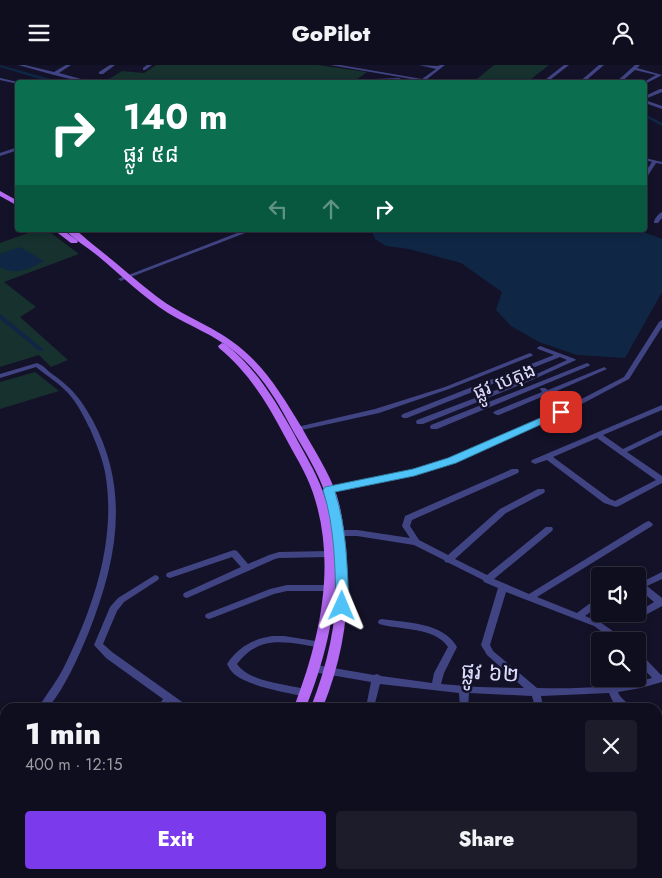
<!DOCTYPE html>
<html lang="en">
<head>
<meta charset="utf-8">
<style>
  body { margin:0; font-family:Jost,"Noto Sans Khmer",sans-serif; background:#1d1c2b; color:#f1f3f6; height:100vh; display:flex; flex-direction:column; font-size:19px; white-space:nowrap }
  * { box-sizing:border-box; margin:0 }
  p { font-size:16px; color:#9b9ca4 }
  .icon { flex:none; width:28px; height:28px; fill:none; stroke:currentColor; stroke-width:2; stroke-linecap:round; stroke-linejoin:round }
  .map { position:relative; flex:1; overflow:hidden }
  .sheet { position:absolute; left:0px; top:638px; width:662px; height:176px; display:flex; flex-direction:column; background:#0f0e1e; border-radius:15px 15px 0 0; box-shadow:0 2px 8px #0003,0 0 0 1px #2f2e3c }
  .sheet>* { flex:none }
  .guide { position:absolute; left:15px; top:15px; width:632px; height:152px; border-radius:5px; box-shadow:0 2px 8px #0003,0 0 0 1px #2f2e3c; background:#0b6e4f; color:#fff; overflow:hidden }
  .buttons { position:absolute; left:591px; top:502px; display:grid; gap:10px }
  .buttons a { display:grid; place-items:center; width:55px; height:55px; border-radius:5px; background:#0f0e1e; box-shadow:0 2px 8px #0003,0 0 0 1px #2f2e3c; font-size:25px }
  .pin { position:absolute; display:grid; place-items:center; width:42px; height:42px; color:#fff; margin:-21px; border-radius:10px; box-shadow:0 2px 8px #0006 }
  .me { position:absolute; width:55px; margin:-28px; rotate:1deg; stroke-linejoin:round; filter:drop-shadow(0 0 4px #0008) }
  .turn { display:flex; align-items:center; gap:18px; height:105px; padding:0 25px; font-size:22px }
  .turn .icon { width:65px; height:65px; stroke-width:2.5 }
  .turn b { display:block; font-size:35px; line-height:42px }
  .lanes { display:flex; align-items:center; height:48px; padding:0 25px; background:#0003; justify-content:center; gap:25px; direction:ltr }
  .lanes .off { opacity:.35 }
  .round { display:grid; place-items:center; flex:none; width:52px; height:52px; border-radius:5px; background:#1d1c2b }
  .head { display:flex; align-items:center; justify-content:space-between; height:85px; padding:0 25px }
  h1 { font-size:30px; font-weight:800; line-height:38px }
  .primary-button { display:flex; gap:10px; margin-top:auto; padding:10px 25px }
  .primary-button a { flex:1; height:58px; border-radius:5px; background:#7c3aed; color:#fff; font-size:20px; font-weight:800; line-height:58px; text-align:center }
  .primary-button a+a { background:#1d1c2b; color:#f1f3f6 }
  header { display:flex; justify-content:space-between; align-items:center; height:65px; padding:0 25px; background:#0f0e1e; font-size:22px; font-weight:800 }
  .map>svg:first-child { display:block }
</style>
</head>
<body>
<header><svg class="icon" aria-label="menu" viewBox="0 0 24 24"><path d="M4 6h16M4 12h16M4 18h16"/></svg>GoPilot<svg class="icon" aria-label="person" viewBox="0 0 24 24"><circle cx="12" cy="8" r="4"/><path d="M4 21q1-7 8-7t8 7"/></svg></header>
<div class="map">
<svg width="662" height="813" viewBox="0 0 662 813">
  <rect width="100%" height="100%" fill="#141228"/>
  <g fill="#16312e">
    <path d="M156 0H318L367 7 352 18 104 17 122 6 144 8Z"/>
    <path d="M494 0H549L530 15 477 14Z"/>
    <path d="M36 165H47L79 189 4 217 36 242 20 252 68 295 51 302 39 290 0 302V178Z"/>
    <path d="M35 307 59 326 0 344V317Z"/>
  </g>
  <g fill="#0f2744">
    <path d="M379 165H638L662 174V227L625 293 577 290 539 277 511 261 496 245 502 227 461 198 409 184 386 181 375 174 372 167Z"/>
    <path d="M20 182 44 196C29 204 17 211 0 202V189Z"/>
  </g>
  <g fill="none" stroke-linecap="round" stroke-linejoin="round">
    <g fill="#0f2744" fill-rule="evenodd">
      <path d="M0 0 61 17V18H53L0 2Z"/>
      <path d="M645 49 662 58V61L645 52Z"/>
      <path d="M0 249 2 250 43 284 44 285 43 286H39L0 254Z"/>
    </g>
    <g fill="#414483" fill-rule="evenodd">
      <path d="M18 0H25L54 7 66 0H71L59 8 96 18H87L54 10Z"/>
      <path d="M110 0H115L103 9H99V7Z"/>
      <path d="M147 0H152L145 5H143V3Z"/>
      <path d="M330 0H340L422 14 436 4 419 0 438 1 440 0H445L427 14 527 18 423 16Z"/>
      <path d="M564 0H569L546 18H541Z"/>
      <path d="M599 0H604L583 18H578Z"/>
      <path d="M635 0H640L637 3 662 10 645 19V18H642L656 10 635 5 620 18H615Z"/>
      <path d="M0 13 18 17 20 18H18V19L0 15Z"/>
      <path d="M399 13 401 14V15L365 18 375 14Z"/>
      <path d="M660 24H662V27L645 34V31Z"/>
      <path d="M645 35 662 41V44L645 38Z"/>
      <path d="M18 82V85L0 91V88Z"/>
      <path d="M645 93 662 97V99L656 98 647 112 645 113V107L652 97 645 95Z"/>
      <path d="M662 147V153L658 158H654C653 155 659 148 662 147Z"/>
      <path d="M245 165H253L123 215 121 216 118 214Z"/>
      <path d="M662 255V262L629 314 563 349 455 397 414 409 329 428 325 425 329 422 413 405 449 393 559 345 562 344 546 330 499 350H497L493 348 495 346 542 327 540 324 541 323H545L548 325 602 303 604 302 607 304 552 328 568 341 624 312 659 257Z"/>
      <path d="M540 281 575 294 576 295 532 315 423 359H417L416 357 417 355 528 313 567 295 560 292 407 353H403L401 351 403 349 554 290 538 284 537 283Z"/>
      <path d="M530 288 533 290 532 291 449 324 379 348 297 366 293 364 297 362 375 344 445 322Z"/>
      <path d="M37 298C43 300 47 305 52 309 72 323 80 333 92 354 131 426 117 496 88 569 77 595 66 620 49 642H39C47 628 58 615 65 600 94 541 117 473 105 407 102 392 96 378 90 364 84 352 78 339 68 328 59 318 47 311 36 302L0 313V309Z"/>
      <path d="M587 298 589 299 590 300 589 301 437 364H431L430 362 431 360Z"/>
      <path d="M662 340V345L603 370 623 384 662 365V370L627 387 662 411V418L619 441 616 442 604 438 547 395 535 399 531 397 532 395ZM597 373 656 415 615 436 610 434 553 392Z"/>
      <path d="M512 404H518L519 406 518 408 412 455 410 461 419 475 448 490 500 444 538 424H544L545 426 544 428 506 448 455 494 487 510 546 462H552L553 464 552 466 494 514 529 529 646 457 649 456 653 459 652 461 537 532 577 548 597 533 600 532V540L585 551 600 557 624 574 625 576H615L594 561 506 527 490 580 493 586 537 623C575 624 615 623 652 613L638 597V588L641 589 661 610 662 609V617L641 623 618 627C620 634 628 636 629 642H619L613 637 609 628 541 631 543 642H535L532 631 469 628 468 642H460L459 628 380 619 374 642H366L371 617 313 607 311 604 313 601 316 600 374 610 377 609 381 611 432 618 434 608 448 582C435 562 400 565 379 559L378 557 379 555 382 554C407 558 443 557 457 582L444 608 441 619 478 622 524 623 487 590 481 580 498 523 484 517 483 515 449 498 445 497 444 495 414 480 357 471H339L336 470 335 468 336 466 339 465H357L410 473 402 461 405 451Z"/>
      <path d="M234 485 237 486 248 499 269 490 279 487 329 486 332 487 333 489 332 491 329 492 279 493 275 494 187 533 184 532 183 530 184 528 241 502 232 492 170 513 167 512 166 510 167 508Z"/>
      <path d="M662 507V514L647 521 662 533V541L642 552 639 553 636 552 635 550 638 549V547L654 537 640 525H638V519Z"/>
      <path d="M155 510 158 511 159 513 158 515 124 537 117 546 103 579 112 587 185 639 186 642H176L170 639 167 642H158L163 634 106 593 94 580 110 542 118 533Z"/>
      <path d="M287 520H329L332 521 333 523 332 525 329 526H287L274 529 212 553 209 554 206 553 205 551 206 549 270 524Z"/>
      <path d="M272 571H284L322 577 325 578 326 580 325 582 322 583C301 580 274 572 255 583 247 587 242 593 237 599 250 618 289 619 309 625L311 628 309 631 306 632C286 627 250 622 234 609 231 606 229 603 227 599 238 582 253 574 272 571Z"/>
      <path d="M69 637 75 639 76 642H65L64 641 66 638Z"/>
      <path d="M5 687V698L0 701V690Z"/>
      <path d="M304 809H320L323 813H306Z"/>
      <path d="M434 809H446L448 813H436Z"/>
      <path d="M558 809H575L573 813H557Z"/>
      <path d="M621 809H633L635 813H623Z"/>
    </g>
    <g fill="#b66bf4" fill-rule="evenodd">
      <path d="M0 126 18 136V141L0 131Z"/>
      <path d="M54 165H63L78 176 77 178H71Z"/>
      <path d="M65 165C68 165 70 164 73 165 79 166 86 174 91 178 113 195 134 214 156 231 183 252 217 262 243 285 268 306 285 335 302 363 314 385 329 407 337 431 342 447 344 465 346 483 351 539 344 590 323 642H311C332 588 340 541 335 483 333 466 332 448 326 431 319 408 304 385 292 364 277 335 259 306 234 286 214 270 190 261 168 248 143 232 121 210 98 191 87 182 75 175 65 165Z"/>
      <path d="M222 278 225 279C256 303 275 335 294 369 304 388 316 407 323 427 348 497 333 575 306 642H294C320 574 337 499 313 428 306 407 294 389 284 370 267 337 248 307 219 283L218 281Z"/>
      <path d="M204 809H219L217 813H202Z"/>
      <path d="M224 809H238L236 813H222Z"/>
    </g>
  </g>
  <path fill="#4fc3f7" stroke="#337fa1" d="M561 344 564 345 566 347 564 349 456 398 414 411 335 427C347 464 347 502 349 541L347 544H338L336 541C335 501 335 463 323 425L325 422 413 404 448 393Z"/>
  <g text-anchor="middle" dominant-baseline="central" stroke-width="5" stroke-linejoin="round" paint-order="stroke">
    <g font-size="19" fill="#dddcfc" stroke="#141228">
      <text transform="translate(504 316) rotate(-22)">ផ្លូវ បេតុង</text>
    </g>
    <g font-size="22" fill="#dddcfc" stroke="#141228">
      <text transform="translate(490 607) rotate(4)">ផ្លូវ ៦២</text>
    </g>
  </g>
</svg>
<div class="buttons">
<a><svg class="icon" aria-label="sound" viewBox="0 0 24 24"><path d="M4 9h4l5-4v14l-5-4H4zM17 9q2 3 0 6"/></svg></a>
<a><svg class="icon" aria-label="search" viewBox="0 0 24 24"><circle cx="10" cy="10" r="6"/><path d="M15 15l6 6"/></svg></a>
</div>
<div class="pin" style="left:561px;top:347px;background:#d93025"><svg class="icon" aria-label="arrive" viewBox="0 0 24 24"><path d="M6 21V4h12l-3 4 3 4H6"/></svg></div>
<svg class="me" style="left:342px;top:541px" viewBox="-20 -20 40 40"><path d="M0-17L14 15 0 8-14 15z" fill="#4fc3f7" stroke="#fff" stroke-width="4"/></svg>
<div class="guide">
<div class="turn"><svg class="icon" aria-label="right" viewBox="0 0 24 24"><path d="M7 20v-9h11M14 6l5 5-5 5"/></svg><div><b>140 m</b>ផ្លូវ ៥៨</div></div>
<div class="lanes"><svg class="icon off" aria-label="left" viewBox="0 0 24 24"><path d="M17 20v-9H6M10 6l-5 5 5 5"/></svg><svg class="icon off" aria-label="ahead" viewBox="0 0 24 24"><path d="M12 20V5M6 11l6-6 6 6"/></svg><svg class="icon" aria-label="right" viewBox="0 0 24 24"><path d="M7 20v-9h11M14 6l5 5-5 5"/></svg></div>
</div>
<section class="sheet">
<div class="head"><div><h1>1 min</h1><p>400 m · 12:15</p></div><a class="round"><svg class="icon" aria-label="close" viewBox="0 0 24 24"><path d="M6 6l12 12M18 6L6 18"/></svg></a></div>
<div class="primary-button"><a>Exit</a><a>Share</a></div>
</section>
</div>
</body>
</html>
